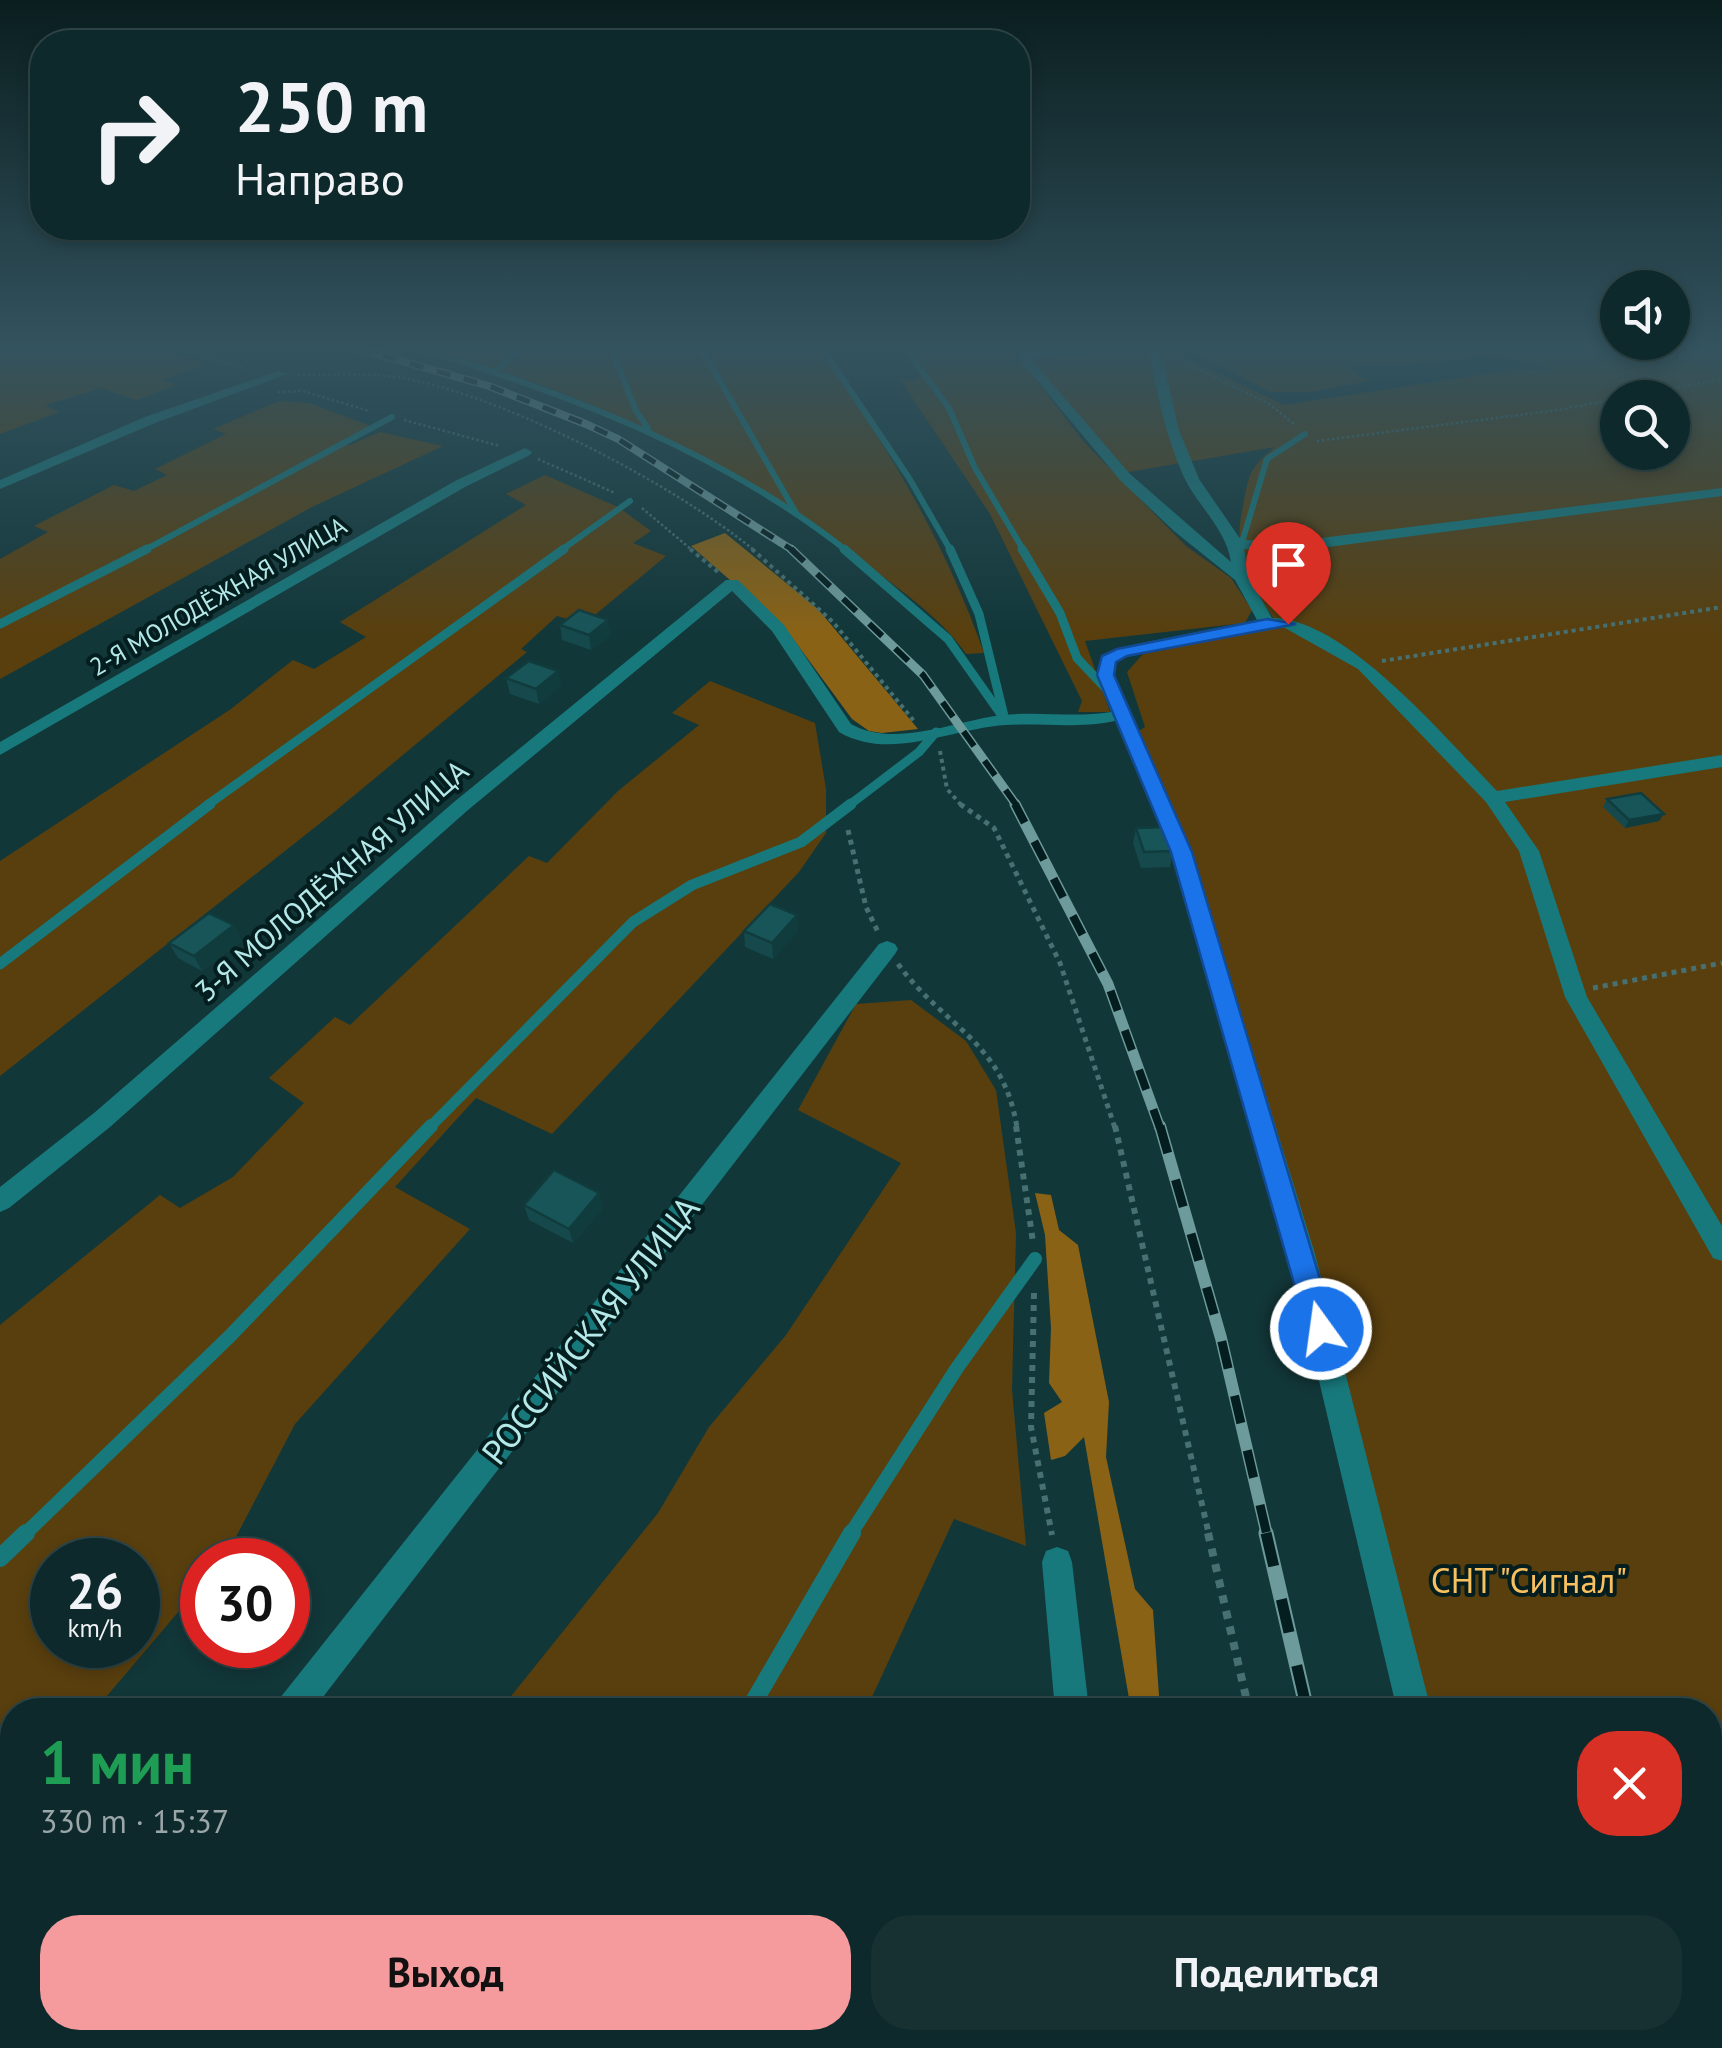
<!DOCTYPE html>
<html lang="ru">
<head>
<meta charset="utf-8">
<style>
  body { margin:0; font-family:"PT Sans",sans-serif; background:#173133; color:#f1f3f6; height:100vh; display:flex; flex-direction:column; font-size:38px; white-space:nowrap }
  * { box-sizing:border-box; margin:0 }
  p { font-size:32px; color:#9ba6a9 }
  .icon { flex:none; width:55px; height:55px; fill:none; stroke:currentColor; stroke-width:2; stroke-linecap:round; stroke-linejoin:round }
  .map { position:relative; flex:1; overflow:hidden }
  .sheet { position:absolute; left:0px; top:1698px; width:1722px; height:352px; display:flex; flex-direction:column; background:#0e292b; border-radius:40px 40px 0 0; box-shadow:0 5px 15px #0003,0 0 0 2px #2e4547 }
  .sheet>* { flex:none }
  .guide { position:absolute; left:30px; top:30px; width:1000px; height:210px; border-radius:40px; box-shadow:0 5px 15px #0003,0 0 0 2px #2e4547; background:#0e292b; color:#f1f3f6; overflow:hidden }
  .fabs { position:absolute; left:1600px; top:270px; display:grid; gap:20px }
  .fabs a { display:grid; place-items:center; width:90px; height:90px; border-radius:50%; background:#0e292b; box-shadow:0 5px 15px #0003,0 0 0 2px #2e4547; font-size:50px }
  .speed { position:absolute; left:30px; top:1538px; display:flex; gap:20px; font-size:50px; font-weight:700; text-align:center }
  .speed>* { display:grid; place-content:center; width:130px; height:130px; border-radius:50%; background:#0e292b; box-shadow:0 5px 15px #0003,0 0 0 2px #2e4547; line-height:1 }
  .speed small { font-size:25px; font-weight:400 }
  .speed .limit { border:15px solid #d22; background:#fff; color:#111 }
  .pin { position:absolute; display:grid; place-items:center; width:85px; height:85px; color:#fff; margin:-102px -42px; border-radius:50% 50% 50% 0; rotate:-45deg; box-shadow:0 0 10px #0007 }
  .pin .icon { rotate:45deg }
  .me { position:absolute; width:110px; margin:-55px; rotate:346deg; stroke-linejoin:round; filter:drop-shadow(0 0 8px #0008) }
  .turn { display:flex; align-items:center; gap:35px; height:210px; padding:0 40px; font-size:45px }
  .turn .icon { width:130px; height:130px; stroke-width:2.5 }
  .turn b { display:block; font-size:70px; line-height:85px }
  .round { display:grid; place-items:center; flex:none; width:105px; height:105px; border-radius:40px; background:#173133 }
  .overview { display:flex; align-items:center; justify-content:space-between; height:170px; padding:0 40px }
  h1 { font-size:60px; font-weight:800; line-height:75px; color:#1e9e55 }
  .primary-button { display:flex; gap:20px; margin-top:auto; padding:20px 40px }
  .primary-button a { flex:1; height:115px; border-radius:40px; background:#f59b9d; color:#111; font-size:40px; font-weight:800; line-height:115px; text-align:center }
  .primary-button a+a { background:#173133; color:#f1f3f6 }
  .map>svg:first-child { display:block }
</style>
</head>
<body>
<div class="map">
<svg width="1722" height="2048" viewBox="0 0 1722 2048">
  <rect width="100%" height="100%" fill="#123739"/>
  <g fill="#593f0e" fill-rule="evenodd">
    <path d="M0 348H151L206 364 162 380 176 385 137 400 101 388 45 405 59 412 0 434Z"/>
    <path d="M427 348H817C886 442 945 542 984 653L966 654C942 619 903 592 870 567 737 463 590 394 427 348Z"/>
    <path d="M901 348H1001L1023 363 1083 441 1186 546 1231 578 1252 610 1245 623 1085 641 1110 712H1078L1082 701 990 514 899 378 913 381 922 376Z"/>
    <path d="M1133 348 1193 361 1284 405 1519 369 1552 371C1504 345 1446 363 1394 365 1377 365 1363 363 1347 368L1368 381 1310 392H1270L1186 348H1722V2048H1499L1497 2038H1710V1710H1426C1376 1496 1321 1284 1257 1074 1222 959 1189 841 1137 732L1145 727 1127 672 1143 654 1279 627C1251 584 1231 559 1243 506 1249 474 1249 468 1275 447L1128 472 1026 360ZM1618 398H1672V452H1618Z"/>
    <path d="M279 401 309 403 371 426 345 443 350 445 380 432 443 446 312 507 0 679V559L48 532 34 526 114 485 134 491 167 475 155 469 226 434 213 429Z"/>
    <path d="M545 475 618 507 651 531 633 543 666 556 584 624 557 616 521 649 527 652 333 813 0 1076V861L231 709 293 660 314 669 366 637 340 622 526 505 506 494Z"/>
    <path d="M710 681 815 723 826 789V833L799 872 552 1134 476 1098 395 1187 470 1229 295 1424 226 1556 202 1560V1584L95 1710H12V1807L0 1821V1325L160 1195 180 1208 233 1177 304 1103 269 1078 335 1017 350 1025 529 856 547 863 618 791 699 725 672 713ZM52 1560H138V1645H52Z"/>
    <path d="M911 1000 966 1041 996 1090 1016 1233 1012 1390 1026 1546 954 1519 866 1710H500L658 1513 709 1427 786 1335 901 1163 798 1110 856 1004Z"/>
    <path d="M324 2038H810L806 2048H318Z"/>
  </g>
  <g fill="#8a6215">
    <path d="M725 533 818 609 918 729 882 733 869 731 852 719 785 628 691 546Z"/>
    <path d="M1035 1193 1051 1195 1059 1230 1078 1245 1109 1402 1106 1457 1135 1589 1153 1610 1160 1710H1131L1084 1437 1065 1456 1051 1460 1044 1413 1062 1402 1049 1383 1051 1328 1045 1235Z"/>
  </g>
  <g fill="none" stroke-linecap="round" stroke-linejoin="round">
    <g stroke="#467071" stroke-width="2.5" stroke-dasharray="2.5 2.5" stroke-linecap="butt">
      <path d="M173 348 245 368"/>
      <path d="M1080 351H1139"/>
      <path d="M1174 357 1269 404 1295 425"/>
      <path d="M298 375C336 375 376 372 413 380 515 402 675 485 755 551"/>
      <path d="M278 392 303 391 369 411"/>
      <path d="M404 420 500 446"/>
      <path d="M1317 441 1558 410 1722 379"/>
      <path d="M538 459 615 493"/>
      <path d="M642 508 693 551"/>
    </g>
    <g stroke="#467071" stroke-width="4" stroke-dasharray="4 4" stroke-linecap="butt">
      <path d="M690 549 718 572"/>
      <path d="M752 549 833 622 914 721"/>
      <path d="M1382 661 1722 607"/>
      <path d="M940 751 947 789 962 806"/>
    </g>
    <g stroke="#467071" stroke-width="5" stroke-dasharray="5 5" stroke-linecap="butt">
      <path d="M960 804 994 828 1060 963 1115 1128"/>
      <path d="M848 830 866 907 879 934"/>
      <path d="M898 964C944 1027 1004 1042 1017 1128"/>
      <path d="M1593 988 1722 963"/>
    </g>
    <g stroke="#467071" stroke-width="6" stroke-dasharray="6 6" stroke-linecap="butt">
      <path d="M1016 1126 1033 1242"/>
      <path d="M1115 1126 1209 1535"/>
      <path d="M1034 1293 1031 1427 1052 1535"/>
    </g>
    <g stroke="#467071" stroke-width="8" stroke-dasharray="8 8" stroke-linecap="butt">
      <path d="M1208 1533 1249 1710"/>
      <path d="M1305 2038 1307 2048"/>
    </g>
    <g stroke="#17797c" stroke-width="6">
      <path d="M418 348C569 394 722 452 847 551"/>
      <path d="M611 348 636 411 648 428"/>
      <path d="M701 348 796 513"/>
      <path d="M822 348 909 478 951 551"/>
      <path d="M905 348 949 408 975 468 1024 551"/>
      <path d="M495 372 521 348"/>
      <path d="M1236 544 1243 539 1267 459 1305 434"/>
      <path d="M143 551 392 417"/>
      <path d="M560 551 630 501"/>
    </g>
    <g stroke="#17797c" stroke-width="9">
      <path d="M844 549 948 639 1005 720"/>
      <path d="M950 549 979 614 1004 716"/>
      <path d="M1022 549 1060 613 1077 658 1111 694"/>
      <path d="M0 624 147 549"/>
      <path d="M206 806 564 549"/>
      <path d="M848 806 919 752 936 732"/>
    </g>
    <g stroke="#17797c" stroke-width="11">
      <path d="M0 964 210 804"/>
      <path d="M429 1128 633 922 692 885 801 842 851 804"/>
    </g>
    <g stroke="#17797c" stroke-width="14">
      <path d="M24 1535 230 1336 431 1126"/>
      <path d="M850 1535 957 1368 1035 1259"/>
    </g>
    <g stroke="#17797c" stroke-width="18">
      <path d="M0 1558 26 1533"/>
      <path d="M749 1710 852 1533"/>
      <path d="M552 2048 558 2038"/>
    </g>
    <g fill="#17797c" fill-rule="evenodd">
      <path d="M1044 348H1071L1032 360 1130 474 1231 562C1226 528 1197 506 1183 475 1165 434 1157 392 1148 348H1160L1179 430 1199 479 1241 540 1297 541 1722 488V496L1297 551 1244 549 1249 577 1272 618C1346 618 1447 740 1497 791L1722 755V767L1505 802 1539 851 1587 997 1722 1226V1261L1713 1258 1565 997 1519 851 1486 802 1358 669 1285 628H1267L1128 656 1116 662 1114 675 1191 852 1315 1254 1431 1710H1397L1289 1254 1171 852 1115 721C1073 729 1047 723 1006 725 952 728 890 762 839 732L772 631 732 591 468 810 110 1127 9 1208 0 1212V1187L94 1113 454 802 726 580H738L784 625 851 724C895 749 957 720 1003 715 1040 711 1074 718 1111 712L1096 675 1102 655 1123 647 1257 620 1235 580 1174 531 1120 480 1020 360 1022 352Z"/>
      <path d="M278 371 288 374 155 423 0 489V480L145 417Z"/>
      <path d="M525 448 532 452 530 455 465 487 0 755V742L455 481Z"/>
      <path d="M887 941 895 944 898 949 895 954 313 1710H275L280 1698 879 944Z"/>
      <path d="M1057 1547 1068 1551 1072 1562 1089 1710H1055L1042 1562 1046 1551Z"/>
      <path d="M12 2037V2038H54L50 2048H8Z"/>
      <path d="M1082 2038H1120L1121 2048H1083Z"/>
      <path d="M1461 2038H1499L1501 2048H1463Z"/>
    </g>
    <defs>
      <path id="rail-far4" d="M356 348 489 386 586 424 618 439 794 551"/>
      <path id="rail-far3" d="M791 549 923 675 1017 806"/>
      <path id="rail-far2" d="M1015 804 1108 984 1160 1128"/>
      <path id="rail-far1" d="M1160 1126 1221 1338 1267 1535"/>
      <g id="rail">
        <path d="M1266 1533 1307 1710"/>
        <path d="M1384 2038 1387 2048"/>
      </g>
    </defs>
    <use href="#rail-far4" stroke="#6d9a9b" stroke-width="8"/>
    <use href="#rail-far3" stroke="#6d9a9b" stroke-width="9"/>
    <use href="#rail-far2" stroke="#6d9a9b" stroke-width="11"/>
    <use href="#rail-far1" stroke="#6d9a9b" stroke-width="12"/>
    <use href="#rail" stroke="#6d9a9b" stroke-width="15"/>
    <use href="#rail-far4" stroke="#041d1e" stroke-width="5" stroke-dasharray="14" stroke-linecap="butt"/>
    <use href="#rail-far3" stroke="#041d1e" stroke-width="6" stroke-dasharray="18" stroke-linecap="butt"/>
    <use href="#rail-far2" stroke="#041d1e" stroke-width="8" stroke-dasharray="21" stroke-linecap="butt"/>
    <use href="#rail-far1" stroke="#041d1e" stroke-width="9" stroke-dasharray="28" stroke-linecap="butt"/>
    <use href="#rail" stroke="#041d1e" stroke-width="11" stroke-dasharray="34" stroke-linecap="butt"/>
  </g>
  <g fill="#15494c">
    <path d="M560 625 611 635 591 650 562 640Z"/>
    <path d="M558 671 561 686 539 704 510 694 506 678Z"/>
    <path d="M1607 799 1659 821 1625 828 1603 807Z"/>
    <path d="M1136 828 1173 851 1170 867 1141 868 1133 843Z"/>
    <path d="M234 925 241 941 202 971 178 958 169 943Z"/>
    <path d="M744 931H798L773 959 745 947Z"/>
    <path d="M599 1193 603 1208 573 1243 529 1220 524 1205Z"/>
  </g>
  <g fill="#113c3e">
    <path d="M608 620 611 635 591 650 589 635Z"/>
    <path d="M558 671 561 686 539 704 536 689Z"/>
    <path d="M1664 814 1659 821 1625 828 1629 820Z"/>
    <path d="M797 915 798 931 773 959 772 943Z"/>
    <path d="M234 925 241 941 202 971 194 956Z"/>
    <path d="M599 1193 603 1208 573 1243 569 1229Z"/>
  </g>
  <g fill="#185558" stroke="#113c3e" stroke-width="2.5">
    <path d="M579 610 608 620 589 635 560 625Z"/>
    <path d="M529 661 558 671 536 689 506 678Z"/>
    <path d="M1641 793 1664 814 1629 820 1607 799Z"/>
    <path d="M1165 827 1173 851 1144 852 1136 828Z"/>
    <path d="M770 904 797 915 772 943 744 931Z"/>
    <path d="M209 913 234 925 194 956 169 943Z"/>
    <path d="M554 1170 599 1193 569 1229 524 1205Z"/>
  </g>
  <linearGradient id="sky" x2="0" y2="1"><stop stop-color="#0a1e1f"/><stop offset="0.55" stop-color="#33535f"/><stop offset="1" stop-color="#33535f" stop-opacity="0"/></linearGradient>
  <rect width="1722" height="635" fill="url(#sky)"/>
  <path fill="#1a73e8" stroke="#114b97" stroke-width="2.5" d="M1267 619 1296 624 1127 656 1116 662 1114 675 1192 852 1335 1329 1331 1338 1321 1341 1311 1338 1307 1329 1171 852 1097 675 1102 656 1117 649Z"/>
  <g text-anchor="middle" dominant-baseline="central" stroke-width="8" stroke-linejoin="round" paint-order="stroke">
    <g font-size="25" fill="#b5e8e9" stroke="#041d1e">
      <text transform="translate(218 596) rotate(-30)">2-Я МОЛОДЁЖНАЯ УЛИЦА</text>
    </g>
    <g font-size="30" fill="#b5e8e9" stroke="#041d1e">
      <text transform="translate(331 880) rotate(-41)">3-Я МОЛОДЁЖНАЯ УЛИЦА</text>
    </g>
    <g font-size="35" fill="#b5e8e9" stroke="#041d1e">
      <text transform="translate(590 1330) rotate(-52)">РОССИЙСКАЯ УЛИЦА</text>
    </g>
    <g font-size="35" fill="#f9c05f" stroke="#041d1e">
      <text x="1529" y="1580">СНТ "Сигнал"</text>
    </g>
  </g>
</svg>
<div class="fabs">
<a><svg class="icon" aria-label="sound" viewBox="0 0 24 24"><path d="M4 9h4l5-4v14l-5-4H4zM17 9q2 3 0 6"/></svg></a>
<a><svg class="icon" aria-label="search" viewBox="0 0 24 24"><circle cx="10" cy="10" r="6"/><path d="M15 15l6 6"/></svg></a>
</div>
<div class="speed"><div>26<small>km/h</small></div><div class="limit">30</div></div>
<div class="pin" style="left:1288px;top:624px;background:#d93025"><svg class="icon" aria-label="arrive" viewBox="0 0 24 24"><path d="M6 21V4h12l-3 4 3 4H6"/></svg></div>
<svg class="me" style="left:1321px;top:1329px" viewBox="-20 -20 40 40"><circle r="17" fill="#1a73e8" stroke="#fff" stroke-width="3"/><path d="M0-11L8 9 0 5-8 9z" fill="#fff"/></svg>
<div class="guide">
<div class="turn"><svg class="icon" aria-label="right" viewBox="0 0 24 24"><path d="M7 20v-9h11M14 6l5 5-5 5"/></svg><div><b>250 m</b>Направо</div></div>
</div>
<section class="sheet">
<div class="overview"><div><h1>1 мин</h1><p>330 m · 15:37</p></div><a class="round" style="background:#d93025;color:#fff"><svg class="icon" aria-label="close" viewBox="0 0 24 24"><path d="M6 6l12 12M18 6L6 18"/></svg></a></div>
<div class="primary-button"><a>Выход</a><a>Поделиться</a></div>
</section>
</div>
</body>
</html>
